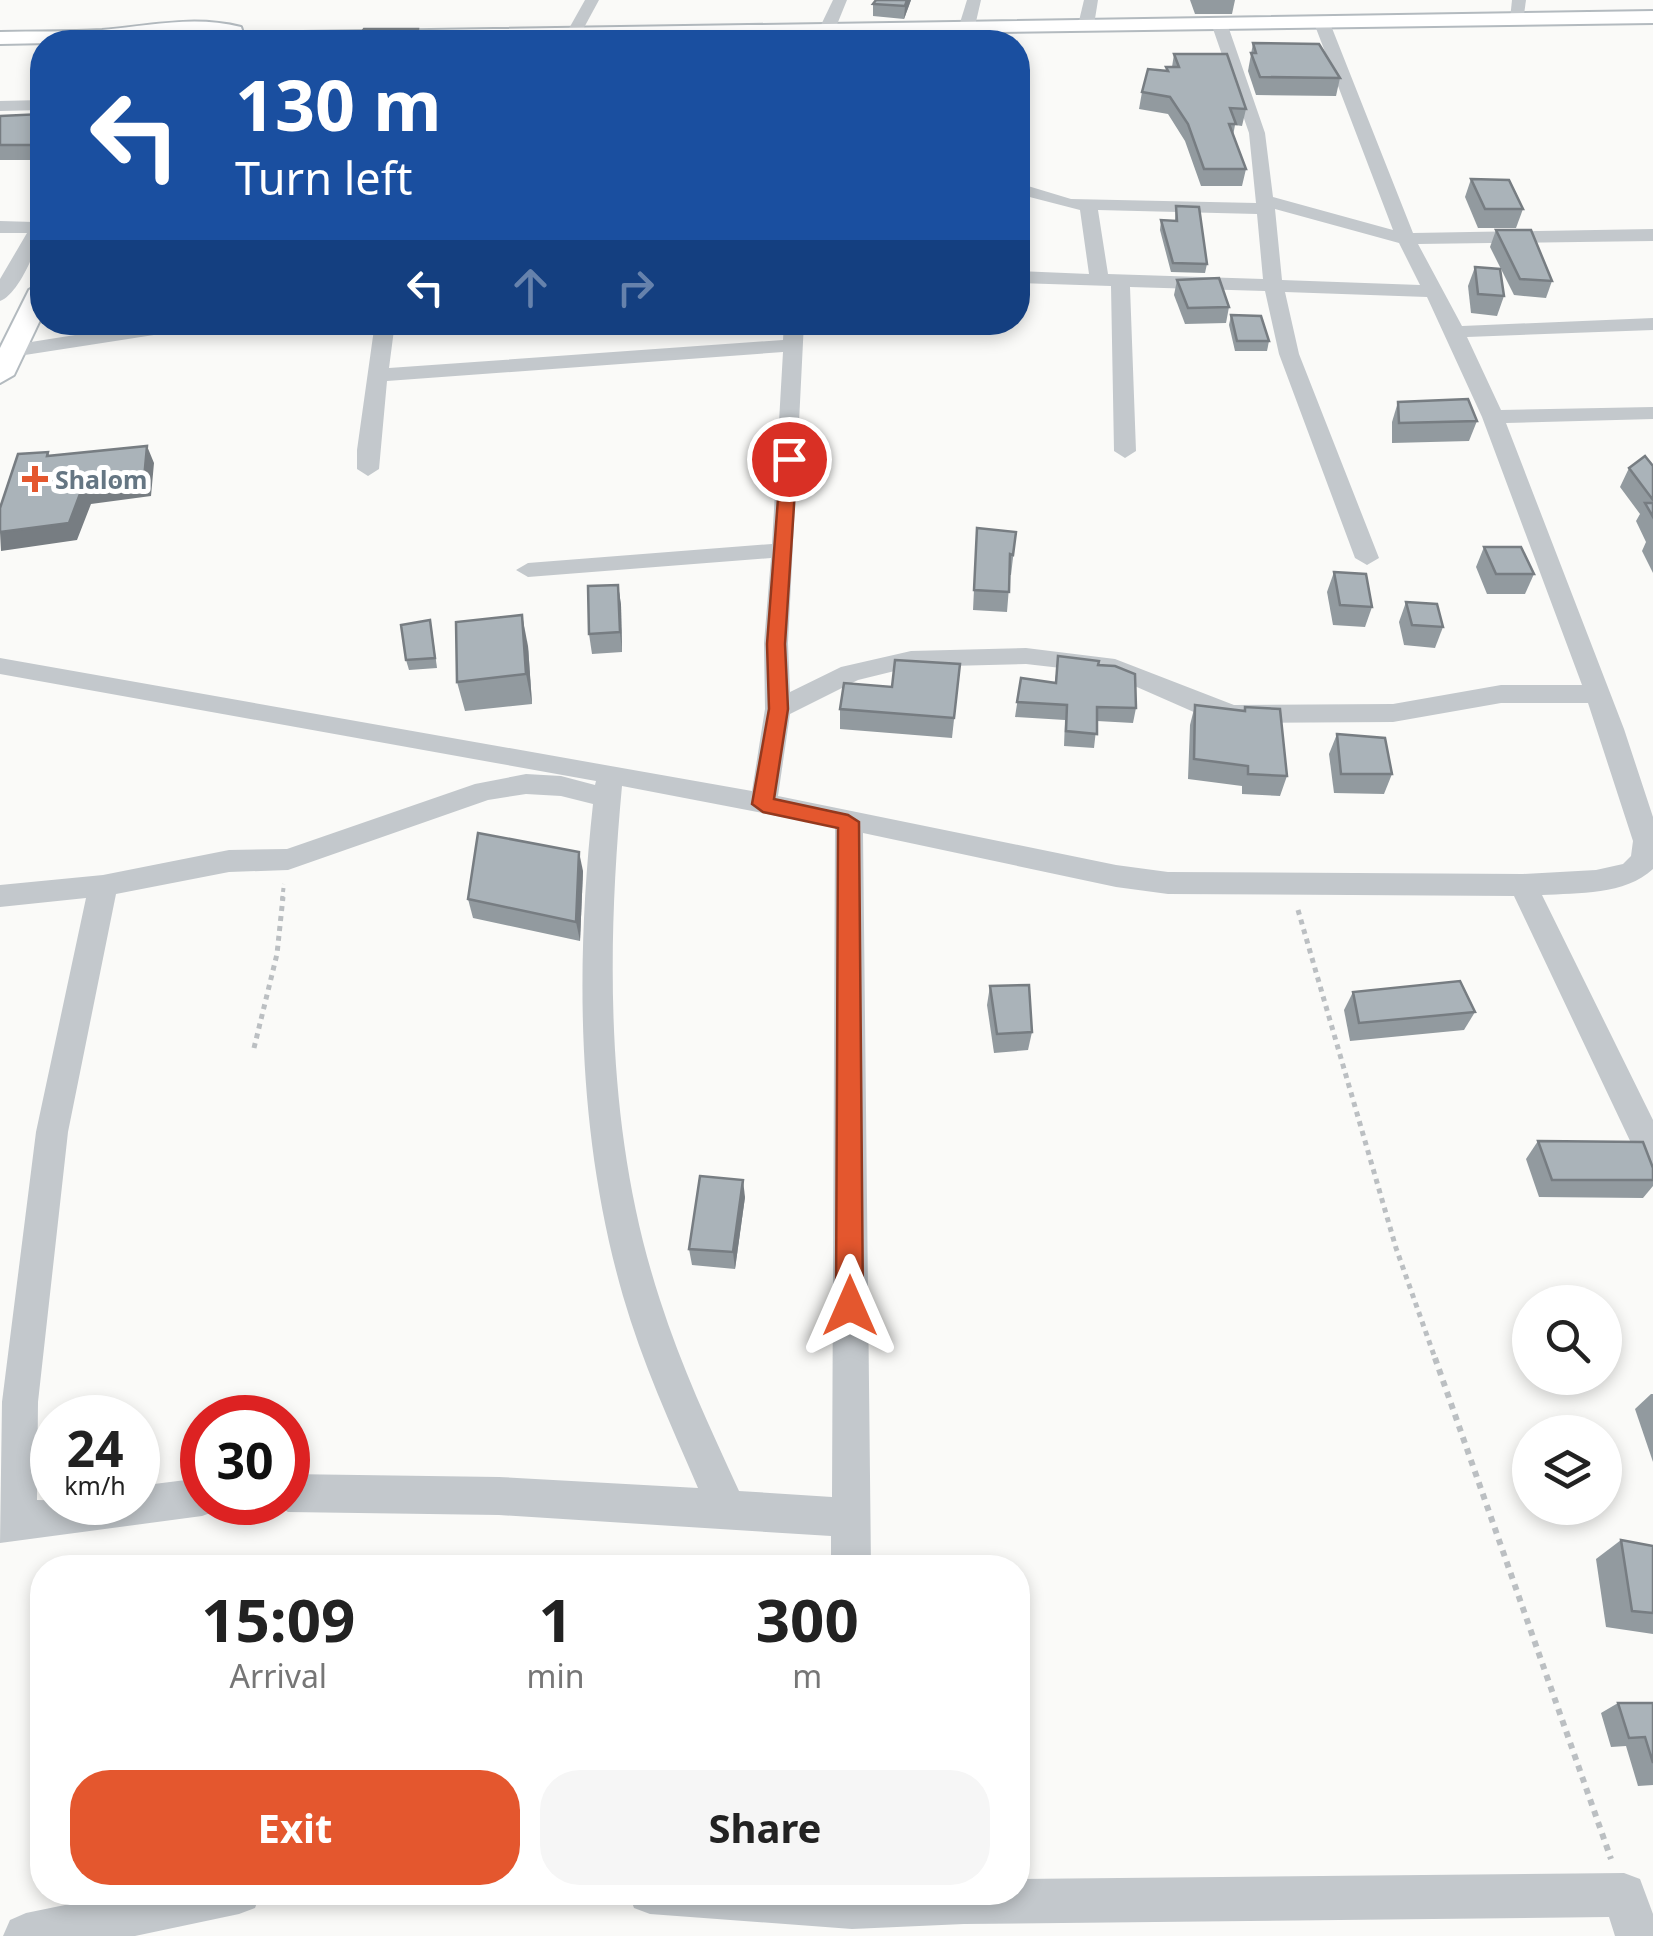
<!DOCTYPE html>
<html lang="en">
<head>
<meta charset="utf-8">
<style>
  body { margin:0; font-family:"Noto Sans",sans-serif; background:#f6f6f6; color:#222; height:100vh; display:flex; flex-direction:column; font-size:38px; white-space:nowrap }
  * { box-sizing:border-box; margin:0 }
  p { font-size:32px; color:#767676 }
  .icon { flex:none; width:55px; height:55px; fill:none; stroke:currentColor; stroke-width:2; stroke-linecap:round; stroke-linejoin:round }
  .map { position:relative; flex:1; overflow:hidden }
  .drawer { position:absolute; left:30px; top:1555px; width:1000px; height:350px; display:flex; flex-direction:column; background:#fff; border-radius:40px; box-shadow:0 5px 15px #0003 }
  .drawer>* { flex:none }
  .banner { position:absolute; left:30px; top:30px; width:1000px; height:305px; border-radius:40px; box-shadow:0 5px 15px #0003; background:#1a4fa0; color:#fff; overflow:hidden }
  .fabs { position:absolute; left:1512px; top:1285px; display:grid; gap:20px }
  .fabs a { display:grid; place-items:center; width:110px; height:110px; border-radius:50%; background:#fff; box-shadow:0 5px 15px #0003; font-size:50px }
  .speed { position:absolute; left:30px; top:1395px; display:flex; gap:20px; font-size:50px; font-weight:700; text-align:center }
  .speed>* { display:grid; place-content:center; width:130px; height:130px; border-radius:50%; background:#fff; box-shadow:0 5px 15px #0003; line-height:1 }
  .speed small { font-size:25px; font-weight:400 }
  .speed .limit { border:15px solid #d22; background:#fff; color:#111 }
  .pin { position:absolute; display:grid; place-items:center; width:85px; height:85px; color:#fff; margin:-42px; border:5px solid #fff; border-radius:50%; box-shadow:0 2px 10px #0007 }
  .me { position:absolute; width:110px; margin:-55px; rotate:0deg; stroke-linejoin:round; filter:drop-shadow(0 0 8px #0008) }
  .turn { display:flex; align-items:center; gap:35px; height:210px; padding:0 40px; font-size:45px }
  .turn .icon { width:130px; height:130px; stroke-width:2.5 }
  .turn b { display:block; font-size:70px; line-height:85px }
  .lanes { display:flex; align-items:center; height:95px; padding:0 40px; background:#0003; justify-content:center; gap:50px; direction:ltr }
  .lanes .off { opacity:.35 }
  .eta { display:flex; justify-content:space-evenly; align-items:center; height:170px; text-align:center }
  .eta b { font-size:60px; font-weight:700; line-height:70px }
  .cta { display:flex; gap:20px; margin-top:auto; padding:20px 40px }
  .cta a { flex:1; height:115px; border-radius:40px; background:#e4572e; color:#fff; font-size:40px; font-weight:700; line-height:115px; text-align:center }
  .cta a+a { background:#f6f6f6; color:#222 }
  .map>svg:first-child { display:block }
</style>
</head>
<body>
<div class="map">
<svg width="1653" height="1936" viewBox="0 0 1653 1936">
  <rect width="100%" height="100%" fill="#fafaf8"/>
  <g fill="none" stroke-linecap="round" stroke-linejoin="round">
    <defs>
      <g id="secondary">
        <path d="M1653 11V23L273 42H193L196 38 215 35 190 32 100 42 0 44V32C34 31 68 32 102 30 149 26 194 15 241 27L243 33Z"/>
        <path d="M42 282V316L14 375 0 383V348L29 290Z"/>
      </g>
    </defs>
    <use href="#secondary" stroke="#b3babf" stroke-width="4"/>
    <path stroke="#bbbfc2" stroke-width="4" stroke-dasharray="4 4" stroke-linecap="butt" d="M282 900 284 884"/>
    <g stroke="#bbbfc2" stroke-width="5" stroke-dasharray="5 5" stroke-linecap="butt">
      <path d="M1298 910 1396 1248 1436 1361"/>
      <path d="M254 1048 277 954 283 897"/>
    </g>
    <path stroke="#bbbfc2" stroke-width="6" stroke-dasharray="6 6" stroke-linecap="butt" d="M1435 1358 1611 1859"/>
    <g fill="#c3c8cc" fill-rule="evenodd">
      <path d="M585 0H599L580 35H570L567 32Z"/>
      <path d="M833 0H847L836 27 828 32 820 27Z"/>
      <path d="M967 0H981L975 26 967 31 959 26Z"/>
      <path d="M1084 0H1098L1094 25 1086 30 1078 25Z"/>
      <path d="M1512 0H1526L1523 22 1510 19Z"/>
      <path d="M1219 18 1227 23 1265 133 1273 197 1393 230 1314 23 1322 18 1330 23 1413 233 1653 229V241L1418 244 1462 326 1653 318V330L1467 337 1501 410 1653 407V419L1506 423 1624 729 1653 817V869C1625 895 1578 893 1542 895L1653 1120V1168L1641 1164 1514 896 1168 894 1116 887 863 833 871 1568H831V1536L499 1515 288 1512 273 1502H288V1474L499 1477 698 1488C671 1425 642 1362 623 1296 577 1136 575 968 593 804L561 796 526 794 488 800 288 870 229 872 116 894 68 1132 38 1402 37 1500 138 1502V1486L202 1478V1502H219L216 1511 202 1516 0 1543 2 1402 36 1132 86 898 0 907V885L103 875 229 850 287 849 475 784 526 774 561 776 595 785 596 781 0 674V658L752 791 765 709 764 643 771 558 528 577 516 570 528 563 772 544 783 352 387 381 379 469 368 476 357 469V450L375 322H395L389 368 783 340 784 322H804L788 643 790 692 841 667 911 651 1026 648 1115 659 1234 705 1393 704 1501 685H1582L1482 417 1427 297 1285 292 1299 354 1379 558 1367 565 1355 558 1279 354 1265 291 1130 287 1136 451 1125 458 1114 451 1111 286 1018 283V271L1089 274 1080 210 1018 194V183L1071 199 1256 203 1249 133 1211 23ZM1275 209 1399 243 1420 285 1282 280ZM1098 210 1257 214 1263 279 1108 274ZM1026 664 1105 673 1196 713 1234 723 1393 722 1501 703H1588L1633 841 1631 856 1623 864 1596 870 1523 874 1168 872 1116 865 778 796 790 714 858 680 911 667ZM622 786 835 827 832 1497 739 1491C710 1428 681 1366 660 1300 606 1135 606 958 622 786Z"/>
      <path d="M856 24 869 27 865 42H850Z"/>
      <path d="M42 100V110L0 111V101Z"/>
      <path d="M42 219C43 238 20 294 0 301V279L27 233H0V221L34 222Z"/>
      <path d="M157 322H209L199 328 12 357 2 351 12 345Z"/>
      <path d="M1624 1873 1640 1879 1653 1914V1936H1615L1609 1917 964 1924 852 1929 650 1914 634 1908 628 1892H1018V1879Z"/>
      <path d="M128 1892H261L255 1908 239 1914 135 1936H3L10 1920 26 1913Z"/>
    </g>
    <use href="#secondary" fill="#fff" fill-rule="evenodd"/>
  </g>
  <g fill="#929a9f">
    <path d="M911 0 904 19 873 16V4Z"/>
    <path d="M1190 0H1235L1232 14H1195Z"/>
    <path d="M1253 43 1340 78 1336 96 1256 95 1248 71Z"/>
    <path d="M1174 54 1246 109 1242 126 1235 125 1233 136 1246 169 1242 186H1201L1185 141 1168 114 1139 109 1142 92 1166 71V67H1172Z"/>
    <path d="M42 114V160H0V116Z"/>
    <path d="M1471 179 1523 209 1516 228H1478L1465 197Z"/>
    <path d="M1176 206 1207 264 1205 273 1171 272 1160 230 1161 220 1175 221Z"/>
    <path d="M1496 230 1552 281 1546 298 1514 295 1490 247Z"/>
    <path d="M1475 267 1504 296 1497 316 1471 313 1468 286Z"/>
    <path d="M1177 280 1229 307 1226 323 1185 324 1174 295Z"/>
    <path d="M1231 315 1269 341 1267 351H1235L1229 325Z"/>
    <path d="M1398 402 1477 421 1469 441 1392 443V422Z"/>
    <path d="M1653 466V573L1642 551 1646 542 1636 521 1640 514 1620 487 1629 468Z"/>
    <path d="M977 528 1016 532 1011 575H1010L1007 612 973 610Z"/>
    <path d="M1484 547 1534 574 1525 594H1487L1476 567Z"/>
    <path d="M1334 572 1372 607 1365 627 1333 625 1327 592Z"/>
    <path d="M618 585 621 605 622 652 592 654 589 634Z"/>
    <path d="M1406 602 1443 627 1435 648 1404 645 1399 622Z"/>
    <path d="M432 630 437 668 409 670 406 660Z"/>
    <path d="M528 646 532 704 465 711 457 682Z"/>
    <path d="M1058 656 1098 665 1136 708 1133 723 1097 721 1094 748 1064 746 1065 720 1015 717 1021 678 1055 683Z"/>
    <path d="M960 664 952 738 840 729V709L892 687Z"/>
    <path d="M1195 705 1244 711 1245 707 1287 776 1280 796 1242 794V786L1188 779 1190 725Z"/>
    <path d="M1337 734 1392 774 1384 794 1334 793 1329 754Z"/>
    <path d="M583 871 580 941 473 918 468 899Z"/>
    <path d="M990 986 1032 1032 1028 1050 994 1053 987 1005Z"/>
    <path d="M1353 992 1475 1012 1464 1030 1350 1041 1344 1010Z"/>
    <path d="M1538 1141 1653 1168V1186L1643 1198 1539 1197 1526 1159Z"/>
    <path d="M745 1197 735 1269 692 1265 689 1249Z"/>
    <path d="M1651 1394H1653V1462L1635 1409Z"/>
    <path d="M1621 1540 1653 1546V1634L1606 1627 1596 1559Z"/>
    <path d="M1618 1703H1653V1785L1638 1786 1626 1746 1611 1747 1601 1713Z"/>
  </g>
  <g fill="#777d82">
    <path d="M907 0H911L904 19 905 6Z"/>
    <path d="M147 446 154 463 151 496 91 504 77 540 1 551 0 532 83 486Z"/>
    <path d="M618 585 621 605 622 652 620 632Z"/>
    <path d="M522 615 528 646 532 704 526 674Z"/>
    <path d="M579 852 583 871 580 941 576 922Z"/>
    <path d="M743 1180 745 1197 735 1269 733 1252Z"/>
  </g>
  <g fill="#aab3b9" stroke="#777d82" stroke-width="2.5">
    <path d="M876 0H907L905 6 873 4Z"/>
    <path d="M364 29H418L417 42H355Z"/>
    <path d="M1253 43 1319 44 1340 78 1260 77 1251 53H1256Z"/>
    <path d="M1174 54H1227L1246 109 1230 108 1236 124H1229L1246 169H1204L1188 124 1170 97 1142 92 1148 69 1168 71 1166 67H1179Z"/>
    <path d="M42 114V145H0V116Z"/>
    <path d="M1471 179 1509 180 1523 209H1485Z"/>
    <path d="M1176 206 1199 207 1207 264 1173 263 1161 220 1177 221Z"/>
    <path d="M1496 230H1531L1552 281 1520 279Z"/>
    <path d="M1475 267 1500 269 1504 296 1478 294Z"/>
    <path d="M1219 278 1229 307 1188 308 1177 280Z"/>
    <path d="M1231 315 1261 316 1269 341H1237Z"/>
    <path d="M1468 399 1477 421 1399 423 1398 402Z"/>
    <path d="M147 446 144 479 83 486 69 523 0 532V508L18 454 48 452 47 456Z"/>
    <path d="M1645 456 1653 466V500L1629 468Z"/>
    <path d="M1645 503H1653V517Z"/>
    <path d="M977 528 1016 532 1013 555 1010 554 1009 592 974 590Z"/>
    <path d="M1484 547H1521L1534 574H1496Z"/>
    <path d="M1334 572 1366 574 1372 607 1340 605Z"/>
    <path d="M618 585 620 632 589 634 588 586Z"/>
    <path d="M1406 602 1437 604 1443 627 1412 625Z"/>
    <path d="M522 615 526 674 457 682 456 622Z"/>
    <path d="M430 620 435 658 406 660 401 625Z"/>
    <path d="M1058 656 1099 661 1098 665 1115 666 1135 674 1136 708 1097 707V734L1066 731 1067 705 1017 702 1021 678 1056 683Z"/>
    <path d="M895 660 960 664 954 718 840 709 844 683 892 687Z"/>
    <path d="M1195 705 1245 711V707L1280 709 1287 776 1248 774V766L1194 759Z"/>
    <path d="M1337 734 1385 738 1392 774H1341Z"/>
    <path d="M478 833 579 852 576 922 468 899Z"/>
    <path d="M1460 981 1475 1012 1359 1023 1353 992Z"/>
    <path d="M1029 985 1032 1032 997 1034 990 986Z"/>
    <path d="M1538 1141 1643 1142 1653 1168V1180H1552Z"/>
    <path d="M700 1176 743 1180 733 1252 689 1249Z"/>
    <path d="M1621 1540 1653 1546V1613L1632 1611Z"/>
    <path d="M1618 1703H1653V1763L1645 1737 1629 1738Z"/>
  </g>
  <path fill="#e4572e" stroke="#94391e" stroke-width="2.5" d="M789 454 797 459 785 644 788 709 774 799 848 815 859 822 863 1306 859 1315 850 1319 840 1315 836 1306 838 828 763 812 752 804 769 709 767 644 781 459Z"/>
  <path fill="#e4572e" stroke="#fff" stroke-width="4" d="M30 464h10v10h10v10h-10v10h-10v-10h-10v-10h10z"/>
  <g text-anchor="middle" dominant-baseline="central" stroke-width="10" stroke-linejoin="round" paint-order="stroke">
    <g font-size="25" font-weight="bold" fill="#657683" stroke="#fff" text-anchor="start">
      <text x="55" y="479">Shalom</text>
    </g>
  </g>
</svg>
<div class="fabs">
<a><svg class="icon" aria-label="search" viewBox="0 0 24 24"><circle cx="10" cy="10" r="6"/><path d="M15 15l6 6"/></svg></a>
<a><svg class="icon" aria-label="layers" viewBox="0 0 24 24"><path d="M12 4l9 5-9 5-9-5zM3 14l9 5 9-5"/></svg></a>
</div>
<div class="speed"><div>24<small>km/h</small></div><div class="limit">30</div></div>
<div class="pin" style="left:789px;top:459px;background:#d93025"><svg class="icon" aria-label="arrive" viewBox="0 0 24 24"><path d="M6 21V4h12l-3 4 3 4H6"/></svg></div>
<svg class="me" style="left:850px;top:1306px" viewBox="-20 -20 40 40"><path d="M0-17L14 15 0 8-14 15z" fill="#e4572e" stroke="#fff" stroke-width="4"/></svg>
<div class="banner">
<div class="turn"><svg class="icon" aria-label="left" viewBox="0 0 24 24"><path d="M17 20v-9H6M10 6l-5 5 5 5"/></svg><div><b>130 m</b>Turn left</div></div>
<div class="lanes"><svg class="icon" aria-label="left" viewBox="0 0 24 24"><path d="M17 20v-9H6M10 6l-5 5 5 5"/></svg><svg class="icon off" aria-label="ahead" viewBox="0 0 24 24"><path d="M12 20V5M6 11l6-6 6 6"/></svg><svg class="icon off" aria-label="right" viewBox="0 0 24 24"><path d="M7 20v-9h11M14 6l5 5-5 5"/></svg></div>
</div>
<section class="drawer">
<div class="eta">
<div><b>15:09</b><p>Arrival</p></div>
<div><b>1</b><p>min</p></div>
<div><b>300</b><p>m</p></div>
</div>
<div class="cta"><a>Exit</a><a>Share</a></div>
</section>
</div>
</body>
</html>
